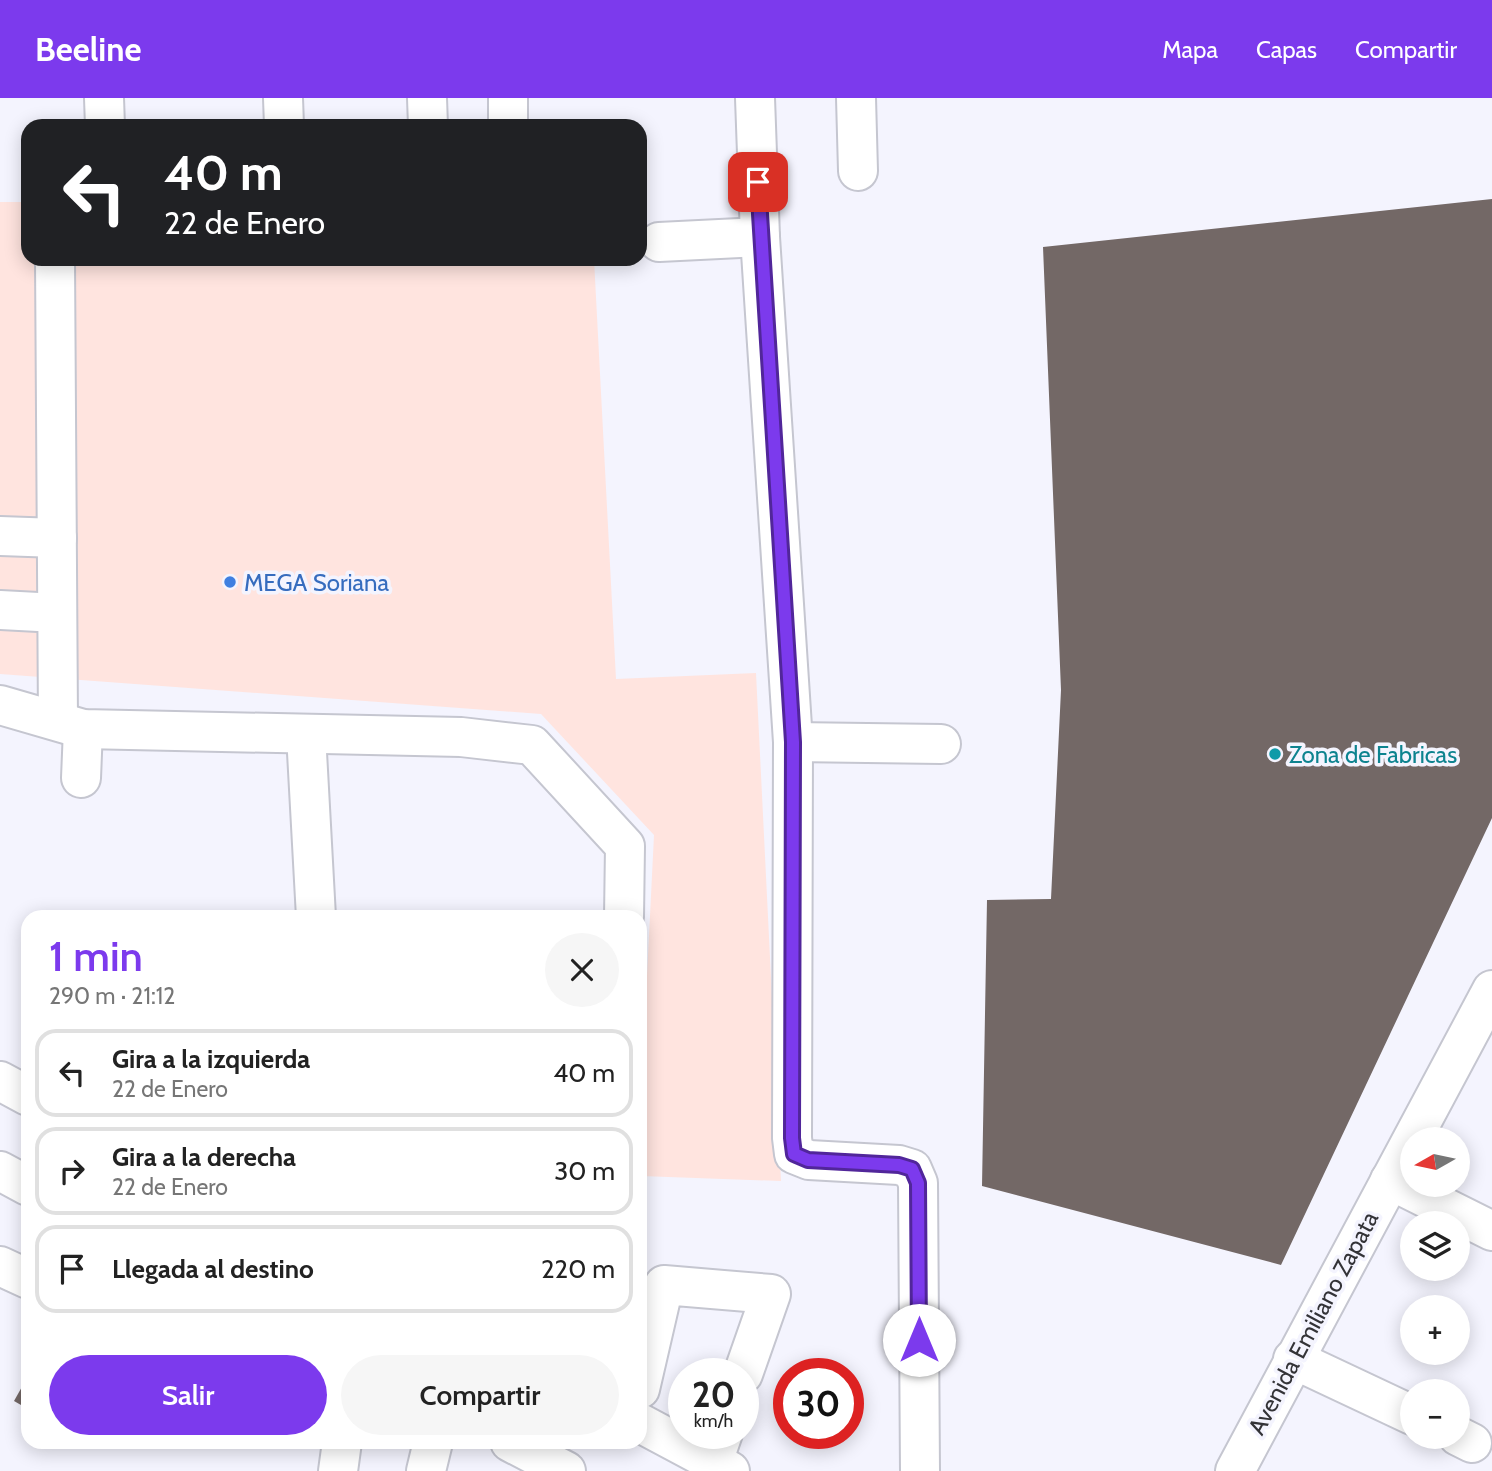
<!DOCTYPE html>
<html lang="es">
<head>
<meta charset="utf-8">
<style>
  body { margin:0; font-family:Cabin,sans-serif; background:#f6f6f6; color:#222; height:100vh; display:flex; flex-direction:column; font-size:26px; white-space:nowrap }
  * { box-sizing:border-box; margin:0 }
  p { font-size:23px; color:#767676 }
  .icon { flex:none; width:38px; height:38px; fill:none; stroke:currentColor; stroke-width:2; stroke-linecap:round; stroke-linejoin:round }
  .map { position:relative; flex:1; overflow:hidden }
  .panel { position:absolute; left:21px; top:812px; width:626px; height:539px; display:flex; flex-direction:column; background:#fff; border-radius:21px; box-shadow:0 4px 18px #0003 }
  .panel>* { flex:none }
  .guide { position:absolute; left:21px; top:21px; width:626px; height:147px; border-radius:21px; box-shadow:0 4px 18px #0003; background:#202124; color:#fff; overflow:hidden }
  .needle { width:46px; rotate:261deg }
  .controls { position:absolute; left:1400px; top:1029px; display:grid; gap:14px }
  .controls a { display:grid; place-items:center; width:70px; height:70px; border-radius:50%; background:#fff; box-shadow:0 4px 18px #0003; font-size:35px }
  .speed { position:absolute; left:668px; top:1260px; display:flex; gap:14px; font-size:35px; font-weight:700; text-align:center }
  .speed>* { display:grid; place-content:center; width:91px; height:91px; border-radius:50%; background:#fff; box-shadow:0 4px 18px #0003; line-height:1 }
  .speed small { font-size:18px; font-weight:400 }
  .speed .limit { border:10px solid #d22; background:#fff; color:#111 }
  .pin { position:absolute; display:grid; place-items:center; width:60px; height:60px; color:#fff; margin:-30px; border-radius:14px; box-shadow:0 4px 10px #0006 }
  .me { position:absolute; width:77px; margin:-38px; rotate:0deg; stroke-linejoin:round; filter:drop-shadow(0 0 5px #0008) }
  .turn { display:flex; align-items:center; gap:24px; height:147px; padding:0 28px; font-size:32px }
  .turn .icon { width:91px; height:91px; stroke-width:2.5 }
  .turn b { display:block; font-size:49px; line-height:60px }
  .round { display:grid; place-items:center; flex:none; width:74px; height:74px; border-radius:37px; background:#f6f6f6 }
  .overview { display:flex; align-items:center; justify-content:space-between; height:119px; padding:0 28px }
  h1 { font-size:42px; font-weight:600; line-height:52px; color:#7c3aed }
  .primary-button { display:flex; gap:14px; margin-top:auto; padding:14px 28px }
  .primary-button a { flex:1; height:80px; border-radius:42px; background:#7c3aed; color:#fff; font-size:28px; font-weight:600; line-height:80px; text-align:center }
  .primary-button a+a { background:#f6f6f6; color:#222 }
  ul { padding:0; list-style:none }
  li { display:flex; align-items:center; gap:21px; height:88px; margin:0 14px 10px; padding:0 14px; border:4px solid #e0e0e0; border-radius:21px }
  li div { flex:1 }
  li b { display:block; font-size:26px }
  li em { font-style:normal }
  header { display:flex; align-items:center; gap:42px; box-sizing:border-box; height:98px; padding:0 35px; background:#7c3aed; color:#fff }
  header strong { font-size:33px }
  nav { display:flex; gap:38px; margin-inline-start:auto; font-size:24px }
  .map>svg:first-child { display:block }
</style>
</head>
<body>
<header>
<strong>Beeline</strong>
<nav><a>Mapa</a><a>Capas</a><a>Compartir</a></nav>
</header>
<div class="map">
<svg width="1492" height="1373" viewBox="0 0 1492 1373">
  <rect width="100%" height="100%" fill="#f4f4fe"/>
  <path fill="#ffe4df" d="M0 104H28V161H594L616 581 756 575 781 1083 641 1078 640 960 643 959 654 737 541 616 0 576Z"/>
  <g fill="#736866">
    <path d="M1492 101V720L1281 1167 982 1088 987 802 1051 801 1061 592 1043 149Z"/>
    <path d="M28 1278V1311L14 1303Z"/>
  </g>
  <g fill="none" stroke-linecap="round" stroke-linejoin="round">
    <defs>
      <g id="minor">
        <path d="M104 0 105 28"/>
        <path d="M283 0 284 28"/>
        <path d="M427 0 428 28"/>
        <path d="M508 0V28"/>
        <path d="M755 0 760 139 793 644 792 1040 794 1056 809 1062 899 1067 912 1071 918 1085 920 1373"/>
        <path d="M856 0 858 73"/>
        <path d="M659 144 760 139"/>
        <path d="M55 161 58 623"/>
        <path d="M0 438 57 440"/>
        <path d="M0 512 57 515"/>
        <path d="M0 607 83 631 461 639 532 647 625 748 624 819"/>
        <path d="M306 636 316 819"/>
        <path d="M793 644 941 646"/>
        <path d="M81 680 83 631"/>
        <path d="M1390 1082 1492 1133"/>
        <path d="M0 1168 28 1181"/>
        <path d="M1293 1261 1412 1317"/>
        <path d="M640 1291 664 1187 771 1196 743 1276"/>
        <path d="M1458 1338 1472 1345"/>
        <path d="M713 1364 723 1335"/>
        <path d="M338 1373 342 1344"/>
        <path d="M426 1373 433 1344"/>
      </g>
      <g id="major">
        <path d="M0 983 28 998"/>
        <path d="M0 1073 28 1088"/>
        <path d="M640 1325 730 1373"/>
        <path d="M510 1344 566 1373"/>
        <path d="M1235 1373 1492 892"/>
      </g>
    </defs>
    <use href="#minor" stroke="#c5c6d0" stroke-width="42"/>
    <use href="#major" stroke="#c5c6d0" stroke-width="42"/>
    <use href="#minor" stroke="#fff" stroke-width="38"/>
    <use href="#major" stroke="#fff" stroke-width="38"/>
  </g>
  <g fill="none" stroke-linecap="round" stroke-linejoin="round">
    <defs>
      <path id="route" d="M758 84 793 644 792 1040 794 1056 808 1062 899 1067 912 1071 918 1085 919 1242"/>
    </defs>
    <use href="#route" stroke="#51269a" stroke-width="18"/>
    <use href="#route" stroke="#7c3aed" stroke-width="12"/>
  </g>
  <circle fill="#3f7fe0" stroke="#f4f4fe" stroke-width="2.5" cx="230" cy="484" r="7"/>
  <circle fill="#0f9aa8" stroke="#f4f4fe" stroke-width="2.5" cx="1275" cy="656" r="7"/>
  <g text-anchor="middle" dominant-baseline="central" stroke-width="7" stroke-linejoin="round" paint-order="stroke">
    <g font-size="24" fill="#366cbe" stroke="#f4f4fe" text-anchor="start">
      <text x="244" y="484">MEGA Soriana</text>
    </g>
    <g font-size="24" fill="#0d838f" stroke="#f4f4fe" text-anchor="start">
      <text x="1289" y="656">Zona de Fabricas</text>
    </g>
    <g font-size="24" fill="#333337" stroke="#f4f4fe">
      <text transform="translate(1313 1225) rotate(-62)">Avenida Emiliano Zapata</text>
    </g>
  </g>
</svg>
<div class="controls">
<a><svg class="needle" viewBox="-14 -14 28 28"><path d="M0-13l5 13h-10z" fill="#e53935"/><path d="M0 13l5-13h-10z" fill="#767676"/></svg></a>
<a><svg class="icon" aria-label="layers" viewBox="0 0 24 24"><path d="M12 4l9 5-9 5-9-5zM3 14l9 5 9-5"/></svg></a>
<a>+</a>
<a>−</a>
</div>
<div class="speed"><div>20<small>km/h</small></div><div class="limit">30</div></div>
<div class="pin" style="left:758px;top:84px;background:#d93025"><svg class="icon" aria-label="arrive" viewBox="0 0 24 24"><path d="M6 21V4h12l-3 4 3 4H6"/></svg></div>
<svg class="me" style="left:919px;top:1242px" viewBox="-20 -20 40 40"><circle r="19" fill="#fff"/><path d="M0-13L10 11 0 6-10 11z" fill="#7c3aed"/></svg>
<div class="guide">
<div class="turn"><svg class="icon" aria-label="left" viewBox="0 0 24 24"><path d="M17 20v-9H6M10 6l-5 5 5 5"/></svg><div><b>40 m</b>22 de Enero</div></div>
</div>
<section class="panel">
<div class="overview"><div><h1>1 min</h1><p>290 m · 21:12</p></div><a class="round"><svg class="icon" aria-label="close" viewBox="0 0 24 24"><path d="M6 6l12 12M18 6L6 18"/></svg></a></div>
<ul>
<li><svg class="icon" aria-label="left" viewBox="0 0 24 24"><path d="M17 20v-9H6M10 6l-5 5 5 5"/></svg><div><b>Gira a la izquierda</b><p>22 de Enero</p></div><em>40 m</em></li>
<li><svg class="icon" aria-label="right" viewBox="0 0 24 24"><path d="M7 20v-9h11M14 6l5 5-5 5"/></svg><div><b>Gira a la derecha</b><p>22 de Enero</p></div><em>30 m</em></li>
<li><svg class="icon" aria-label="arrive" viewBox="0 0 24 24"><path d="M6 21V4h12l-3 4 3 4H6"/></svg><div><b>Llegada al destino</b></div><em>220 m</em></li>
</ul>
<div class="primary-button"><a>Salir</a><a>Compartir</a></div>
</section>
</div>
</body>
</html>
